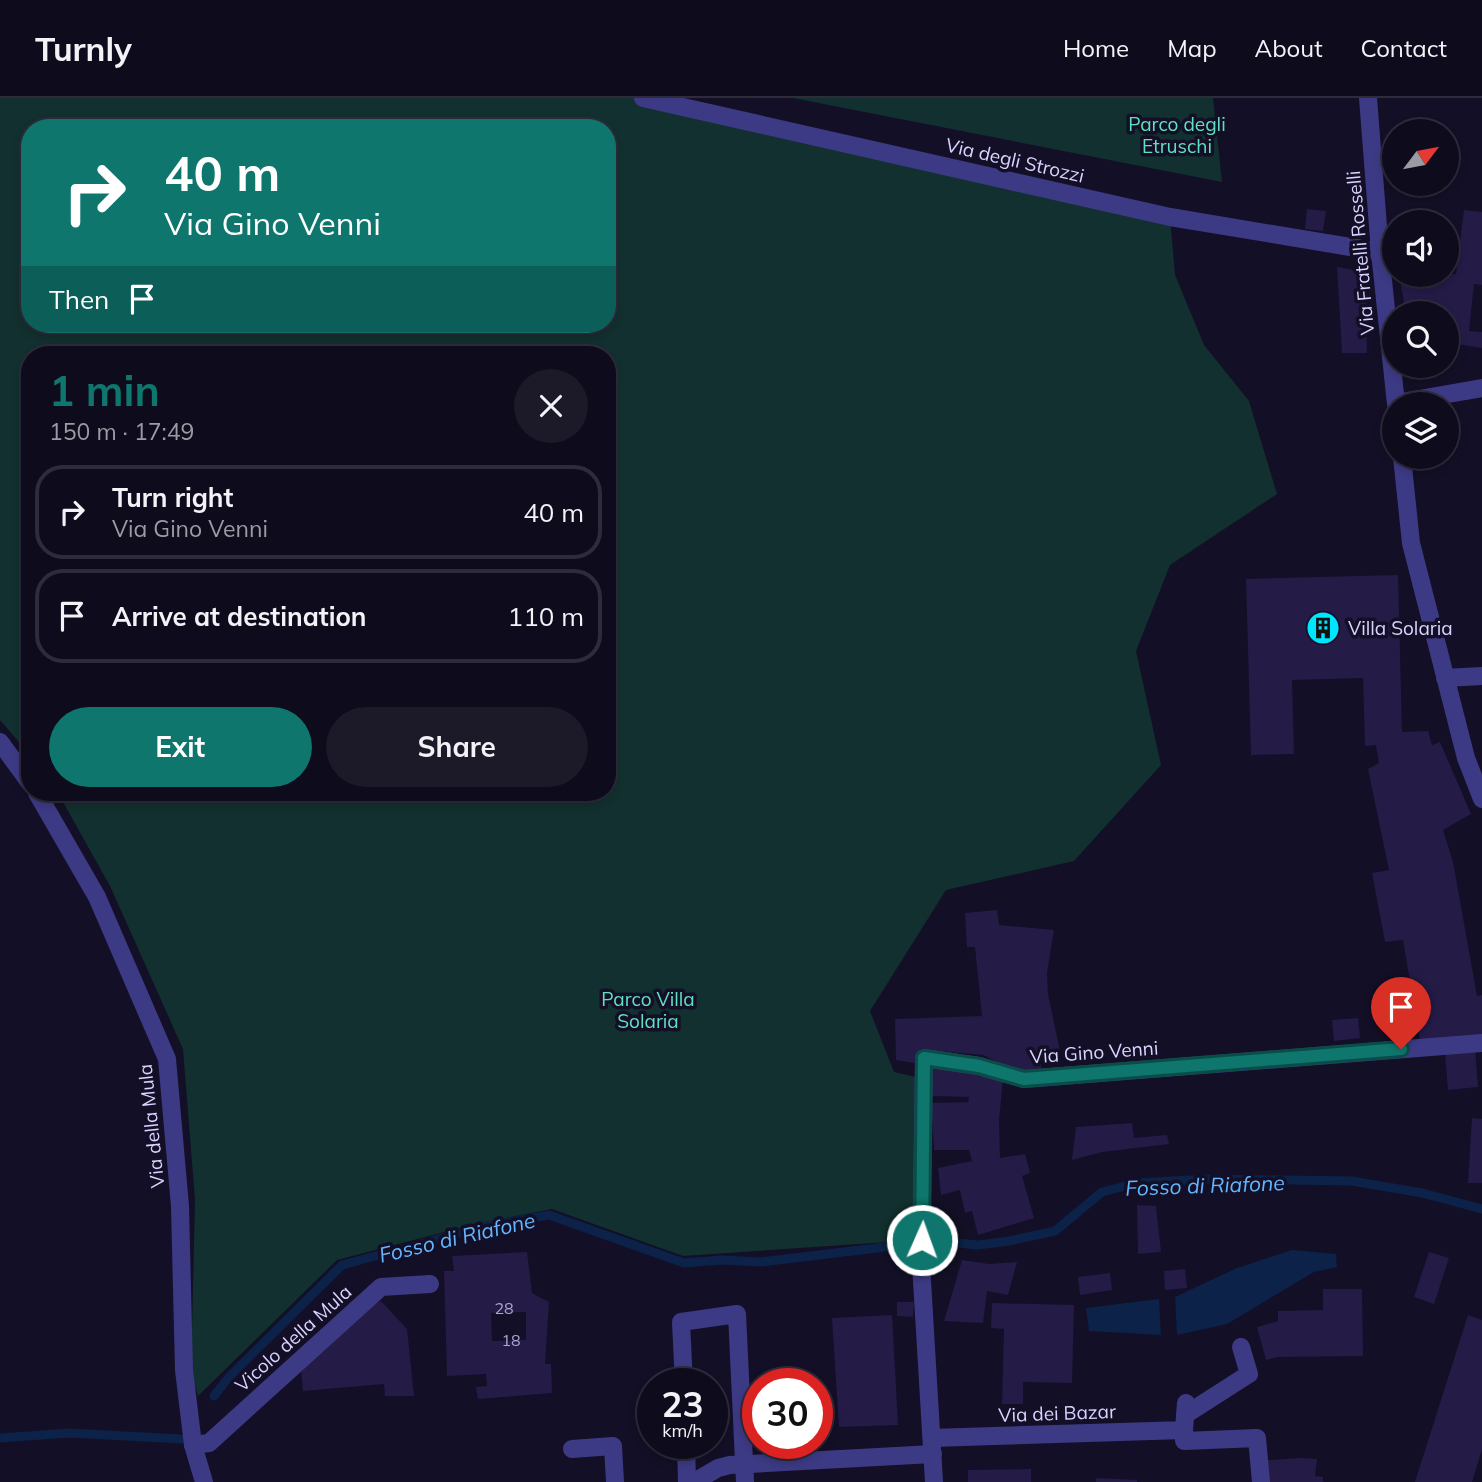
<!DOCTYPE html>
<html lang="en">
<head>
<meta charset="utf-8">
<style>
  body { margin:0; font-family:Mulish,sans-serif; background:#1c1929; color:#f1f3f6; height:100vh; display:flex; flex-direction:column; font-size:26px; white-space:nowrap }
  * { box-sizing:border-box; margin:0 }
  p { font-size:23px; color:#9b9ba3 }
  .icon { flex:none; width:38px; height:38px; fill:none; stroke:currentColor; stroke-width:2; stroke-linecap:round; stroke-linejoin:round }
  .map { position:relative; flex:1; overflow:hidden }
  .drawer { position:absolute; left:21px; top:248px; width:595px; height:455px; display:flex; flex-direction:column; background:#0e0b1c; border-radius:28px; box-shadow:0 4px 10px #0003,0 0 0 2px #2e2b3b }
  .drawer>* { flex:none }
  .banner { position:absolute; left:21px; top:21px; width:595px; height:214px; border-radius:28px; box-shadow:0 4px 10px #0003,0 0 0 2px #2e2b3b; background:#0f766e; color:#fff; overflow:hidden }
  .needle { width:46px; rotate:58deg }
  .fabs { position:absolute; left:1382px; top:21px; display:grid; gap:14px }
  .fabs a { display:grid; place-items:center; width:77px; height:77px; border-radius:50%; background:#0e0b1c; box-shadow:0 4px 10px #0003,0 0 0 2px #2e2b3b; font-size:35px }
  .speed { position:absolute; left:637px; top:1270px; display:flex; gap:14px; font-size:35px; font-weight:700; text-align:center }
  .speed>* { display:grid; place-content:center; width:91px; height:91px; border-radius:50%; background:#0e0b1c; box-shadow:0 4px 10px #0003,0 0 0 2px #2e2b3b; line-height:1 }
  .speed small { font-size:18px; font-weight:400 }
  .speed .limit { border:10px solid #d22; background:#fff; color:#111 }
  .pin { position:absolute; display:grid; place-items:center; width:60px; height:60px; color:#fff; margin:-72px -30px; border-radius:50% 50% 50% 0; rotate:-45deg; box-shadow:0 0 7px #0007 }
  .pin .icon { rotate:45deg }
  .me { position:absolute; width:77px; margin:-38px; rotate:2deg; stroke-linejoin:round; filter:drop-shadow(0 0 5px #0008) }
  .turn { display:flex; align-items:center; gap:24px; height:147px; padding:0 28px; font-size:32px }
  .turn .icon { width:91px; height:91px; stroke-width:2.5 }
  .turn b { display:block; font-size:49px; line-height:60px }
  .then { display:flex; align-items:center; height:66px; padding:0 28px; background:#0003; gap:14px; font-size:26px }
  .round { display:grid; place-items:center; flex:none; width:74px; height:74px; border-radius:37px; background:#1c1929 }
  .head { display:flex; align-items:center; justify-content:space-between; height:119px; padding:0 28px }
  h1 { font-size:42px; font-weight:700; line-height:52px; color:#0f766e }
  .button { display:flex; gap:14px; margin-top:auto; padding:14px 28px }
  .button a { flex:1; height:80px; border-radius:42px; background:#0f766e; color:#fff; font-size:28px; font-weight:700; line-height:80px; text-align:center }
  .button a+a { background:#1c1929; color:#f1f3f6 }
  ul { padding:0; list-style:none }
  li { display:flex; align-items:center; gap:21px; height:94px; margin:0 14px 10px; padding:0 14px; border:4px solid #2e2b3b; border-radius:28px }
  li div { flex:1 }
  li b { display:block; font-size:26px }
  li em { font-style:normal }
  header { display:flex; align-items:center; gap:42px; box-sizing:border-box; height:98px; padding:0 35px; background:#0e0b1c; border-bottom:2px solid #2e2b3b }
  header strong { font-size:33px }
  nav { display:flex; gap:38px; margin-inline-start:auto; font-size:24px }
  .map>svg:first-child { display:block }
</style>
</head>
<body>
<header>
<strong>Turnly</strong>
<nav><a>Home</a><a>Map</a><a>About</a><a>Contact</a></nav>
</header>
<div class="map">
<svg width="1482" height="1384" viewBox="0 0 1482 1384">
  <rect width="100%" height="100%" fill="#130f26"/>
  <g fill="#12302f" fill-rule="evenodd">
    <path d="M0 0H643L1170 119 1175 177 1204 247 1249 303 1277 396 1170 467 1136 553 1161 667 1074 763 946 792 870 913 894 974 916 979 918 1142 683 1158 552 1111 475 1126 337 1162 198 1298 191 1273 195 1102 183 951 110 788 58 695H607V257H30V657L0 622ZM30 30H607V226H30Z"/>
    <path d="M793 0H1213L1222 84Z"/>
  </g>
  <g fill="#0c2248">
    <path d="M1292 1152 1336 1156 1337 1169 1314 1174 1227 1226 1177 1237 1175 1199 1237 1170Z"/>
    <path d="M1159 1201 1161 1237 1089 1233 1086 1210Z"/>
  </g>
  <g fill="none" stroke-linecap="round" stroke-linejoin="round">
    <g stroke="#0c2248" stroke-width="9">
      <path d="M214 1298 229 1279 342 1167 486 1128 549 1117 684 1165 722 1162 761 1164 935 1143 978 1147 1009 1143 1055 1133 1102 1094 1137 1085 1208 1081 1352 1083 1422 1095 1482 1111"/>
      <path d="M0 1340 69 1335 182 1341"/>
    </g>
  </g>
  <g fill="#241b47" fill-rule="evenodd">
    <path d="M1307 111 1326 113 1323 133 1305 131Z"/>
    <path d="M1464 112 1482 114V187L1474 186 1469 233 1482 234V250L1457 246 1455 260 1447 259V215H1406L1399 177 1456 176Z"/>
    <path d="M1337 169 1365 174 1367 255H1342Z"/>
    <path d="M1398 477 1402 634 1428 633 1432 647 1440 644 1471 716 1443 732 1453 764 1477 898 1482 897V938L1420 942 1403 842 1385 844 1372 775 1389 772 1368 671 1379 665 1376 647 1365 648 1363 580 1292 582 1294 656 1251 657 1246 481Z"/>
    <path d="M997 812 999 827 1054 832 1047 875 1048 896 1061 958 1041 961V979L1017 973 983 957 920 951V966L896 962 895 921 982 918 975 849H967L965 815Z"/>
    <path d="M1358 920 1360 940 1334 943 1332 922Z"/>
    <path d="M1475 952 1478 989 1448 992 1445 955Z"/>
    <path d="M932 966 1003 979 999 1023 1000 1060 1025 1056 1030 1075 1022 1078 1034 1120 978 1137 972 1113 965 1115 960 1092 941 1097 938 1070 972 1063 969 1052H934L931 1005 968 1004 969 999 931 998Z"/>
    <path d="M1472 1020 1482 1021V1085H1468Z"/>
    <path d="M1132 1025 1134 1040 1167 1037 1169 1046 1102 1054 1072 1062 1076 1029Z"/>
    <path d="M1137 1107 1156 1108 1161 1154 1138 1156Z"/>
    <path d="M527 1154 532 1195 549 1204 545 1266H551L552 1295 478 1301 476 1289 487 1288 486 1276 447 1278 444 1173H454L452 1158ZM526 1214V1242L492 1243 491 1215Z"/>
    <path d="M1429 1154 1449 1160 1434 1206 1414 1199Z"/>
    <path d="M962 1162 989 1166 1017 1164 1008 1197 987 1193 983 1225 944 1223Z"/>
    <path d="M1185 1171 1187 1190 1165 1192 1164 1173Z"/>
    <path d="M1110 1175 1112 1192 1080 1197 1078 1179Z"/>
    <path d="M1323 1191H1362L1363 1258 1278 1259 1266 1262 1257 1229 1278 1223V1213L1323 1212Z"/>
    <path d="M381 1203 407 1231 414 1298H385L384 1286 303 1293 300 1264 373 1207Z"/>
    <path d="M897 1204H914L913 1219 897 1218Z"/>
    <path d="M992 1205 1074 1207 1072 1285 1023 1284V1306H1002L1004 1231 991 1230Z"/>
    <path d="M892 1217 898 1327 839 1329 832 1220Z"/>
    <path d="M1468 1217 1482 1222V1351L1472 1384H1415Z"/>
    <path d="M1301 1360 1317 1361 1315 1378 1323 1379V1384H1262L1261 1374 1268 1362Z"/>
    <path d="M1031 1371V1384H968V1372Z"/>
    <path d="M1096 1380 1137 1382V1384H1096Z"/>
  </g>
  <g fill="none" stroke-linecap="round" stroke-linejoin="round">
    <g stroke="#3d3a85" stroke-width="18">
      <path d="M643 0 1170 119 1380 154"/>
      <path d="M1368 0 1380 154 1396 306"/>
      <path d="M1396 305 1482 290"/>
      <path d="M1402 359 1411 445 1466 660 1482 701"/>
      <path d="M1445 580 1482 578"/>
      <path d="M0 644 30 685"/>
      <path d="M37 695 97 799 167 961 180 1108 184 1272 193 1347 204 1384"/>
      <path d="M684 1286 681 1224 737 1216 745 1384"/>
      <path d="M1185 1317 1249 1276 1241 1249"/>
      <path d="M1184 1332V1343L1257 1340 1261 1384"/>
      <path d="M932 1340 1184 1332 1186 1305"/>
      <path d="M686 1346 687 1384"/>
      <path d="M193 1347 209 1345 381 1189 430 1186"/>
      <path d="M572 1351 613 1348 615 1384"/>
      <path d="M694 1384 718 1370 730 1367 933 1356"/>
      <path d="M934 1384 921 1166 924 960 979 968 1024 981 1482 945"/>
    </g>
  </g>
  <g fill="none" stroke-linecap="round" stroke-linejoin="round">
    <defs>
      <path id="route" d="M922 1142 924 960 979 968 1024 981 1401 951"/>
    </defs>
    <use href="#route" stroke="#0a4d48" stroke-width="18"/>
    <use href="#route" stroke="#0f766e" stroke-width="12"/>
  </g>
  <defs>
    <symbol id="building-disc" viewBox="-11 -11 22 22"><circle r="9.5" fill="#00e5ff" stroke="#130f26"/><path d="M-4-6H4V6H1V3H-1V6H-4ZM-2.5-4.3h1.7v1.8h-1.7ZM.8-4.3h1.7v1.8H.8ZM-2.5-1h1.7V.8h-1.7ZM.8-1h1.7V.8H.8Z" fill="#111"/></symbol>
  </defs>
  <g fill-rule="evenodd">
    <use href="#building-disc" x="1304" y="511" width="38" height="38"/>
  </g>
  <g text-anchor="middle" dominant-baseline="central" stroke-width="7" stroke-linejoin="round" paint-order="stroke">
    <g font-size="16" fill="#aca6d1">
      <text x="504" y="1210">28</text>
      <text x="511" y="1242">18</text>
    </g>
    <g font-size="19" fill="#5fe0c0" stroke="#130f26">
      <text x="1177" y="26">Parco degli<tspan x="1177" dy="22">Etruschi</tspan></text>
      <text x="648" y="901">Parco Villa<tspan x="648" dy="22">Solaria</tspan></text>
    </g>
    <g font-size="19" fill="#d9d4ff" stroke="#130f26">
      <text transform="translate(1015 62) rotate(13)">Via degli Strozzi</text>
      <text transform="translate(1360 155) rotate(-95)">Via Fratelli Rosselli</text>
      <text transform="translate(1094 954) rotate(-4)">Via Gino Venni</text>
      <text transform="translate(151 1028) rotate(-96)">Via della Mula</text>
      <text transform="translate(293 1240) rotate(-42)">Vicolo della Mula</text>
      <text transform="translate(1057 1315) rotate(-2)">Via dei Bazar</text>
    </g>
    <g font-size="19" fill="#d9d4ff" stroke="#130f26" text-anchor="start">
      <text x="1348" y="530">Villa Solaria</text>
    </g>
    <g font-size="21" font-style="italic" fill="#62b6ff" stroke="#130f26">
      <text transform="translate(1205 1087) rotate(-2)">Fosso di Riafone</text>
      <text transform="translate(457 1139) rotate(-13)">Fosso di Riafone</text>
    </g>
  </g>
</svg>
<div class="fabs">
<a><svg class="needle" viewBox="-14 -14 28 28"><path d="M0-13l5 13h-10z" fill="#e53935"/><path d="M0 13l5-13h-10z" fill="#9b9ba3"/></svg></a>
<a><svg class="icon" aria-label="sound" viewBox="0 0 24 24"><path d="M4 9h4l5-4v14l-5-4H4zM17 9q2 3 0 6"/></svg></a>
<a><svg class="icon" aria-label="search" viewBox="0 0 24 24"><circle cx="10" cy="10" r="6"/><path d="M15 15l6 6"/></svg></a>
<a><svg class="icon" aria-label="layers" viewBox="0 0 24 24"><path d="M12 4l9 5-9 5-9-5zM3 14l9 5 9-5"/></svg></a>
</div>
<div class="speed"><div>23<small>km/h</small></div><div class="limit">30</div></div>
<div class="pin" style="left:1401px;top:951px;background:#d93025"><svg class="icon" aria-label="arrive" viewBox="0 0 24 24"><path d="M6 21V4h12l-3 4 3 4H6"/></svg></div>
<svg class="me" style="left:922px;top:1142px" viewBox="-20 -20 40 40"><circle r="17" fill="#0f766e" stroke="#fff" stroke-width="3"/><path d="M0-11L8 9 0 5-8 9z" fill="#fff"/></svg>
<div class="banner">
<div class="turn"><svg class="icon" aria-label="right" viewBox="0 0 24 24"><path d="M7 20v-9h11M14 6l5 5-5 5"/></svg><div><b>40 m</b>Via Gino Venni</div></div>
<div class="then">Then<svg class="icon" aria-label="arrive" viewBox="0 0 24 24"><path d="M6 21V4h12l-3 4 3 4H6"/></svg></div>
</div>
<section class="drawer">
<div class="head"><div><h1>1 min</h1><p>150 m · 17:49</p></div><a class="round"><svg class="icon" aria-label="close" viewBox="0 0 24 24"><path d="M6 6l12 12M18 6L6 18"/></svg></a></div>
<ul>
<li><svg class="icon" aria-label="right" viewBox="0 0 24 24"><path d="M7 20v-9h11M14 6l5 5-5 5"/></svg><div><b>Turn right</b><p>Via Gino Venni</p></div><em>40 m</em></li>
<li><svg class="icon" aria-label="arrive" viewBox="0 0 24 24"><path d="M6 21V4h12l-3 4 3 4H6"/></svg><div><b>Arrive at destination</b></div><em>110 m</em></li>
</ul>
<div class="button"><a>Exit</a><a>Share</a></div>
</section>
</div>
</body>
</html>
